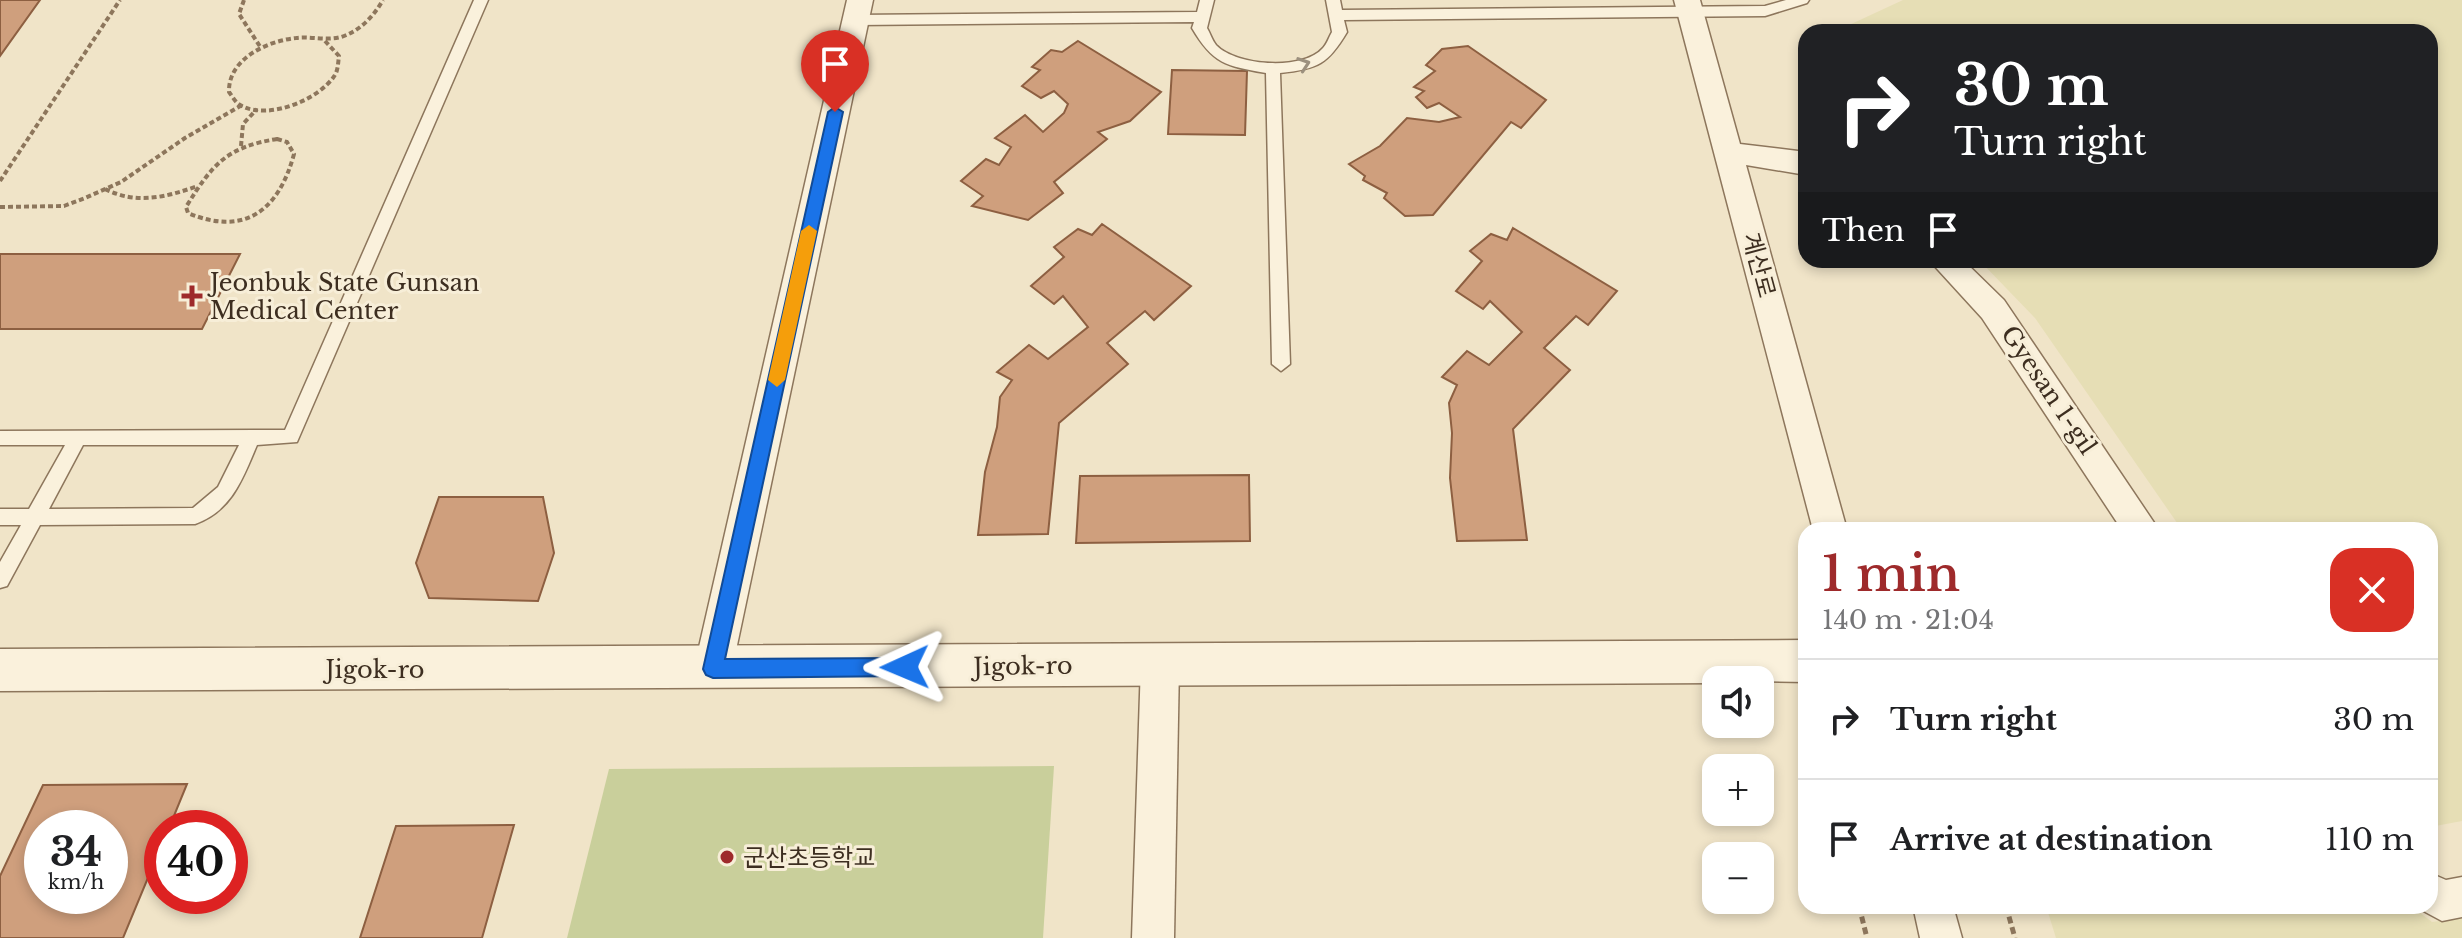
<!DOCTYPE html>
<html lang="en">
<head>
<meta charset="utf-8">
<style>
  body { margin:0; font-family:"Libre Baskerville","Noto Sans KR",serif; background:#f2f2f2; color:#202124; height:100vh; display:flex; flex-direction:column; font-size:30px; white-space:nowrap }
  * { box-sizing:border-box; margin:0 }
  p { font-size:26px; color:#757577 }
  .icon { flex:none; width:44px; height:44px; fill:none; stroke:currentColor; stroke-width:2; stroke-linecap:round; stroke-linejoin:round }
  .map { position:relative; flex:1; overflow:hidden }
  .drawer { position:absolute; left:1798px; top:522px; width:640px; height:392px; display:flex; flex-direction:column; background:#fff; border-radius:24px; box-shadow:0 4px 12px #0003 }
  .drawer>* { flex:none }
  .banner { position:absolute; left:1798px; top:24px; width:640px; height:244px; border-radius:24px; box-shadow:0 4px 12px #0003; background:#202124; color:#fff; overflow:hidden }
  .controls { position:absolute; left:1702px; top:666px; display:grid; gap:16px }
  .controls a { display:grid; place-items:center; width:72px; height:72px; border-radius:16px; background:#fff; box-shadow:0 4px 12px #0003; font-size:40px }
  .speed { position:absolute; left:24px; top:810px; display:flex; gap:16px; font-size:40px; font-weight:700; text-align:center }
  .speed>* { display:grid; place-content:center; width:104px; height:104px; border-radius:50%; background:#fff; box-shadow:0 4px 12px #0003; line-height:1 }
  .speed small { font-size:20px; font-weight:400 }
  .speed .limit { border:12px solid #d22; background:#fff; color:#111 }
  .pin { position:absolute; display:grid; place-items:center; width:68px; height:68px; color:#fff; margin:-82px -34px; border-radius:50% 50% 50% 0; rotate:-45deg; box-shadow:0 0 8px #0007 }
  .pin .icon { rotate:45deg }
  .me { position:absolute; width:88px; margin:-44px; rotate:269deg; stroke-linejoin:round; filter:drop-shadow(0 0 6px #0008) }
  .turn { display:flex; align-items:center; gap:28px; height:168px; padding:0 24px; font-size:36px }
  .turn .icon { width:104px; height:104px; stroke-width:2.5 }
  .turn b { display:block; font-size:56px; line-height:68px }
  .then { display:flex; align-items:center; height:76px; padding:0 24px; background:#0003; gap:16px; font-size:30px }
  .round { display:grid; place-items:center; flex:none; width:84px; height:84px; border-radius:24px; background:#f2f2f2 }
  .headline { display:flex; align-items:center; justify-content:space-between; height:136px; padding:0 24px }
  h1 { font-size:48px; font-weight:600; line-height:60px; color:#9e2a2b }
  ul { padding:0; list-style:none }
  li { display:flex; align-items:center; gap:24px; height:120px; padding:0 24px; border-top:2px solid #e0e0e0 }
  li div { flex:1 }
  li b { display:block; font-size:30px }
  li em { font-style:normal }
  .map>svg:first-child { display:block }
</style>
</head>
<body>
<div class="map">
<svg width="2462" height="938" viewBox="0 0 2462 938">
  <rect width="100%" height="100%" fill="#f0e4c8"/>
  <g fill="#e6deb5">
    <path d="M1903 0H2462V821L2430 827V530H2182L2035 318 1979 260H2430V32H1834Z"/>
    <path d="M2046 906H2411L2432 922 2462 918V938H2056Z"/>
  </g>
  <path fill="#c9cf9b" d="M1054 766 1043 938H567L609 769Z"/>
  <g fill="#cf9f7d" stroke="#8d5f41" stroke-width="2" fill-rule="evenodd">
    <path d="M0 0H40L0 56Z"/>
    <path d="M1078 41 1161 92 1130 121 1098 132 1107 139 1054 182 1063 193 1028 220 972 206 983 196 961 181 986 159 999 165 1011 147 995 138 1025 115 1043 132 1064 113 1068 104 1054 91 1041 98 1022 86 1040 70 1032 67 1051 50 1062 52Z"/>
    <path d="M1468 46 1546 100 1521 128 1511 122 1433 215 1405 216 1384 198 1387 193 1363 180 1365 176 1349 164 1380 146 1407 118 1439 122 1460 117 1439 103 1427 108 1416 97 1424 91 1414 87 1435 71 1426 65 1442 49Z"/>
    <path d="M1172 70 1247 71 1245 135 1168 134Z"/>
    <path d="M1102 224 1191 286 1154 320 1145 311 1107 343 1128 364 1059 423 1048 534 978 535 985 472 997 427 1000 397 1012 380 997 372 1029 345 1048 359 1088 327 1063 296 1054 304 1031 286 1064 257 1054 247 1078 229 1092 235Z"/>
    <path d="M1513 228 1617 291 1588 325 1576 316 1544 348 1570 370 1513 429 1527 540 1457 541 1450 478 1452 433 1449 403 1457 385 1442 377 1467 351 1489 365 1522 332 1490 301 1483 309 1456 291 1482 261 1470 251 1491 234 1507 240Z"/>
    <path d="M0 254H240L202 329H0Z"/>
    <path d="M1249 475 1250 541 1076 543 1080 476Z"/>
    <path d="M439 497H543L554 553 538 601 429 598 416 563Z"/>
    <path d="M187 784 169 828H162V844L123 938H0V876L43 785ZM42 828H110V896H42Z"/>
    <path d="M514 825 482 938H360L396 826Z"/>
  </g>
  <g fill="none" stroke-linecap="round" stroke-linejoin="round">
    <defs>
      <g id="service">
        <path d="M474 0H488L297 442 257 445C243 478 232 511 195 524L40 525 7 586 0 588V562L21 525H0V509H29L65 445H0V431L285 430ZM83 445H239L218 487 193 508 49 509Z"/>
        <path d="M1200 0H1214L1207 28C1210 33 1212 40 1216 45 1236 66 1303 71 1323 48 1327 44 1329 37 1332 32L1326 0H1340L1342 10 1765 6 1786 0H1809L1807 3 1765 16 1344 20 1347 32C1328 64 1318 69 1280 73L1290 364 1281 371 1272 364 1266 73C1226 66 1213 64 1192 28L1194 22 856 25 849 20 856 15 1197 12Z"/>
      </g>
      <g id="minor">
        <path d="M847 0H873L732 669 726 681 713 686 700 681 694 669Z"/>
        <path d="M1674 0H1700L1740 144 1806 152V175L1746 165 1847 530H1813Z"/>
        <path d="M1929 260H1963L2004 300 2159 530H2122L1982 318Z"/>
        <path d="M1160 647 1173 652 1179 664 1174 938H1132L1141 664 1147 652Z"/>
        <path d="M2430 873 2446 880 2462 877V917L2442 921 2416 907 2430 906Z"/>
        <path d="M1913 906H1953L1962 938H1920Z"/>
      </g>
      <path id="tertiary" d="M1806 640V682L1716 680V683L0 691V649Z"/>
    </defs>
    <use href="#service" stroke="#8d765c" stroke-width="3"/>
    <use href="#minor" stroke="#8d765c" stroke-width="3"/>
    <use href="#tertiary" stroke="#8d765c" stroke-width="3"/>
    <g stroke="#8d765c" stroke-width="4" stroke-dasharray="5 3" stroke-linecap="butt">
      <path d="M244 0 239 14 261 48"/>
      <path d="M325 41 339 56C338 63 338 70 335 75 319 100 269 120 242 106 236 104 233 97 229 92 228 59 267 41 296 38 311 36 326 41 341 37 360 31 373 17 383 0"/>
      <path d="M277 139 287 142 294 154C279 210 245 237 188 213L186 207C212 165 226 147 277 139Z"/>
      <path d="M241 146 243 124 257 109"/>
      <path d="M0 181 120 0"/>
      <path d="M105 189C137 205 166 197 198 186"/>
      <path d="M0 207 64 206 85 198 121 182 185 138 242 105"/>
    </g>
    <g stroke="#8d765c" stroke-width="5" stroke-dasharray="7 4" stroke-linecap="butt">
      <path d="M1859 906 1867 938"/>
      <path d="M2006 906 2015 938"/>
    </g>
    <use href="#service" fill="#faf1dc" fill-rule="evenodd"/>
    <use href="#minor" fill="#faf1dc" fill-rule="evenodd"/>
    <use href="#tertiary" fill="#faf1dc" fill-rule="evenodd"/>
  </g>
  <defs><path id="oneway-chevron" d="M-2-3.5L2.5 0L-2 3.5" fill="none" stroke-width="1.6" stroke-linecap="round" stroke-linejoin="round" transform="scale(2)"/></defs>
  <use stroke="#9c907e" href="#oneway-chevron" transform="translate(1304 64) rotate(-19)"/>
  <path fill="#1a73e8" stroke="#114b97" stroke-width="2" d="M835 107 843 112 725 659 905 658 912 660 915 667 912 673 905 676 713 678 706 675 703 669 828 112Z"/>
  <path fill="#f59e0b" d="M809 225 817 231 785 380 777 387 768 380 801 231Z"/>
  <g fill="#9e2a2b" stroke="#f7eed8" stroke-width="3">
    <path d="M188 284h8v8h8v8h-8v8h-8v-8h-8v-8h8z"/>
    <circle cx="727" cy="857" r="8"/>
  </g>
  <g text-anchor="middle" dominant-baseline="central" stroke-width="6" stroke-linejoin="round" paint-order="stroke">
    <g font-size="24" fill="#3d2e20" stroke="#f7eed8">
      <text transform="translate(1759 265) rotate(75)">계산로</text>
      <text transform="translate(2049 390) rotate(56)">Gyesan 1-gil</text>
      <text transform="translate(1023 666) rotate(-1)">Jigok-ro</text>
      <text x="375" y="669">Jigok-ro</text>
    </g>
    <g font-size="24" fill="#3d2e20" stroke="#f7eed8" text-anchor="start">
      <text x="210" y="282">Jeonbuk State Gunsan<tspan x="210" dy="28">Medical Center</tspan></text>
      <text x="743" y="857">군산초등학교</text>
    </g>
  </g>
</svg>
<div class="controls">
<a><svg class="icon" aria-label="sound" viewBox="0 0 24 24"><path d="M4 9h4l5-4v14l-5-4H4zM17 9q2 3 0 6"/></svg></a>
<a>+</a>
<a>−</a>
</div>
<div class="speed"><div>34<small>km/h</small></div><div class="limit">40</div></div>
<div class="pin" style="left:835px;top:112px;background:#d93025"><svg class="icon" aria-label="arrive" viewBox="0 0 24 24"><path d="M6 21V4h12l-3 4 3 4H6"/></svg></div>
<svg class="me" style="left:905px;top:667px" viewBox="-20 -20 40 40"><path d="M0-17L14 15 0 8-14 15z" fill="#1a73e8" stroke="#fff" stroke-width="4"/></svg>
<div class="banner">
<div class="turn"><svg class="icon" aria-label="right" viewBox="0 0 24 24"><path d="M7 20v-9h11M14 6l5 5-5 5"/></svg><div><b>30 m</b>Turn right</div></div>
<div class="then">Then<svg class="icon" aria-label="arrive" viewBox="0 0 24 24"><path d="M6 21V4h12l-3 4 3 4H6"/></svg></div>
</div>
<section class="drawer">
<div class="headline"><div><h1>1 min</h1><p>140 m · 21:04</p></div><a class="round" style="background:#d93025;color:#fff"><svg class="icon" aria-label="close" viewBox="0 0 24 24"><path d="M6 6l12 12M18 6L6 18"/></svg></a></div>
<ul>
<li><svg class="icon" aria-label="right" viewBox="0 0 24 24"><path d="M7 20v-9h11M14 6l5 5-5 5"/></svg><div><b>Turn right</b></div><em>30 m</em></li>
<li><svg class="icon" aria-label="arrive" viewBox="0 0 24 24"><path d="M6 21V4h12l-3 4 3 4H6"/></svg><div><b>Arrive at destination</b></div><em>110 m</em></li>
</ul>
</section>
</div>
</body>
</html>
